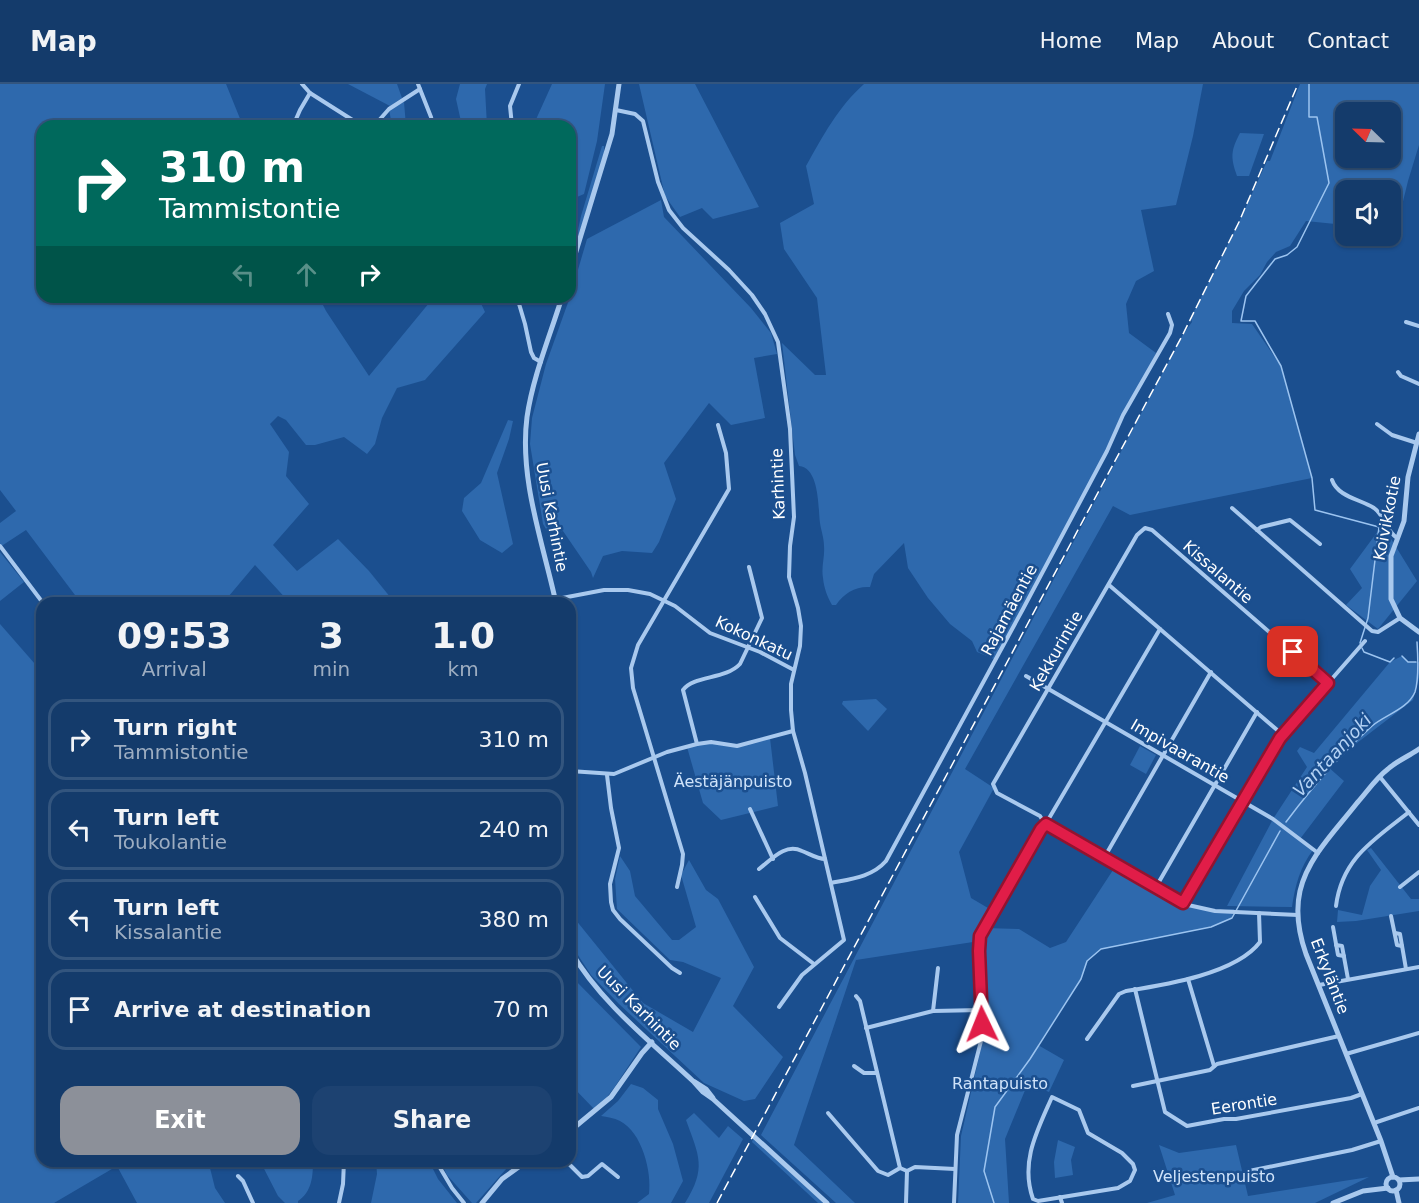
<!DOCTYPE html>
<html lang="en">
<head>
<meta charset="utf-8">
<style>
  body { margin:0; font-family:"DejaVu Sans",sans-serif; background:#1d4271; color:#f1f3f6; height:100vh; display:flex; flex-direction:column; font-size:22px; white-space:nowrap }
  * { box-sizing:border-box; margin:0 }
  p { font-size:20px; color:#9dadc1 }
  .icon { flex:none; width:33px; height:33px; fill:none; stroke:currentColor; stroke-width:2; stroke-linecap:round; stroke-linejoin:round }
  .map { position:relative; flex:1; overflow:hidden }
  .details { position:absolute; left:36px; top:513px; width:540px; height:570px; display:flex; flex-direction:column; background:#143b6b; border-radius:18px; box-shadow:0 2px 4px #0004,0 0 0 2px #33557e }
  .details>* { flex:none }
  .guide { position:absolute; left:36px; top:36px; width:540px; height:183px; border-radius:18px; box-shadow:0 2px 4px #0004,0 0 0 2px #33557e; background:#00695c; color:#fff; overflow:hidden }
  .needle { width:39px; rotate:293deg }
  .tools { position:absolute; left:1335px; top:18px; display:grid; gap:12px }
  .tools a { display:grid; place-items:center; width:66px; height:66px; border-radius:12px; background:#143b6b; box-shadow:0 2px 4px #0004,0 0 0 2px #33557e; font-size:30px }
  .pin { position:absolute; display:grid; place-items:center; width:51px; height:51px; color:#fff; margin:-26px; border-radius:12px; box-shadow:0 3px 9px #0006 }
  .me { position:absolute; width:66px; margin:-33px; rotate:358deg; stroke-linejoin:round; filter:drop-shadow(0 0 4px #0008) }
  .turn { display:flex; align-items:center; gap:21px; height:126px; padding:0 24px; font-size:27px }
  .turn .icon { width:78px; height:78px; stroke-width:2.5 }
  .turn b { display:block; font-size:42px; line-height:51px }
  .lanes { display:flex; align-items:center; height:57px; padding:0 24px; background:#0003; justify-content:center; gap:30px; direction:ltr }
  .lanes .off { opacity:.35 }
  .eta { display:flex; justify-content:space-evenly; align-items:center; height:102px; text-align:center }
  .eta b { font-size:36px; font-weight:700; line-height:42px }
  .button { display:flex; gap:12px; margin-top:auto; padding:12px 24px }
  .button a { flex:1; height:69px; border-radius:18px; background:#8c9099; color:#fff; font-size:24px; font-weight:700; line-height:69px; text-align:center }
  .button a+a { background:#1d4271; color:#f1f3f6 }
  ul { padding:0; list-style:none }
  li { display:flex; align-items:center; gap:18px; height:81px; margin:0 12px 9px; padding:0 12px; border:3px solid #33557e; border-radius:18px }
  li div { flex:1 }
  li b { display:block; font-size:22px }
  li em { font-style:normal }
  header { display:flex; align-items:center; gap:36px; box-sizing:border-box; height:84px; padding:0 30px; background:#143b6b; border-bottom:2px solid #33557e }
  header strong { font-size:28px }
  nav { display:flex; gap:33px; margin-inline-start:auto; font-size:21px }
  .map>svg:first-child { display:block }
</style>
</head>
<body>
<header>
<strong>Map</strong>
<nav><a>Home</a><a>Map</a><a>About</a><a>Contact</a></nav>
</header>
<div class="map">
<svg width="1419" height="1119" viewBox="0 0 1419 1119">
  <rect width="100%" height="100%" fill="#1b4f8f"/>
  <g fill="#2e69ad" fill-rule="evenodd">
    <path d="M0 0H226L243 42H42V213H319L326 227 369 292 434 213H478L485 228 425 296 397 304 382 334 375 360 367 370 344 353 315 361H306L286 336 278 332 270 340 289 368 286 392 309 420 273 461 297 487 338 455 369 487 395 519H290L255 481 223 519H81L26 446 0 463V439L16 427 0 406Z"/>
    <path d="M348 0H397L402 14 390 22Z"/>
    <path d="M460 0H487L485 5 487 42H462L456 15Z"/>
    <path d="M552 0H605L597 57 584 110 570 116V42H533Z"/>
    <path d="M639 0H695L759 123 713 135 702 124 680 133 665 112Z"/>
    <path d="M864 0H1203L1193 52 1176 121 1141 126 1154 187 1136 197 1126 220 1129 249 1156 269 1133 317 1123 331 1106 369 996 576 977 568 972 557 950 540 928 514 908 484 904 459 874 490 870 503C856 502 844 509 836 521H832C827 512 824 504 823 494 821 483 825 473 824 462 824 454 821 446 820 439 818 425 820 384 799 382L795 371 782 259 815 291H826L817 214 784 165 780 139 814 120 806 82C823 52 838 23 864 0Z"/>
    <path d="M1300 0H1419V61L1408 97 1396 146H1391L1390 106H1346L1345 141 1306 137 1290 162 1276 168 1267 178 1260 191 1244 207 1232 227V239L1252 240 1281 282 1312 394 1130 431 1113 422 965 685 994 704 959 768 971 814 988 824 977 846 973 858 856 876 794 1061 855 1119H836L761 1051 1182 252 1192 238 1191 233 1239 138 1267 77H1270ZM1346 28H1390V74H1346Z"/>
    <path d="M404 18 406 42H392L389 25Z"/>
    <path d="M1240 49 1264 50 1249 92H1237C1230 73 1231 66 1240 49Z"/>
    <path d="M602 62H604V71L573 169 581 132Z"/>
    <path d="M661 116 664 133 751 224 771 249 777 270 754 274 765 334 731 341 709 319 664 379 676 415 659 458 652 469 622 467 603 472 593 494 591 488 563 447 549 450 543 440 530 360 532 334 546 280 570 213 587 155Z"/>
    <path d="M508 336 513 337 509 355 497 389 513 460 502 469 480 456 462 427 464 414 481 399Z"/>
    <path d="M1381 443 1385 445 1417 497 1378 545 1346 521 1362 504 1350 485Z"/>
    <path d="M0 468 24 498 0 517Z"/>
    <path d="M0 540 42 588V1077H213L209 1080 215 1104 225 1119H137L117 1082 54 1119H0Z"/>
    <path d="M1402 572 1408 578H1419V594L1413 616 1327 682 1344 697 1300 755 1313 766C1300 783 1295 802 1292 823L1227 822 1273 735 1307 683 1297 667 1300 663 1314 669 1390 578Z"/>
    <path d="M876 615 887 625 868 647 842 620 843 617Z"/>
    <path d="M770 654 778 722 721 736 703 719 687 663 711 658 737 662Z"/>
    <path d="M1140 662 1156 671 1146 690 1130 681Z"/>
    <path d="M1371 764 1411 815H1419V827L1356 837 1337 838 1338 826 1362 831 1370 802 1381 786 1367 766Z"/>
    <path d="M620 772 630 787 635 812 672 856H679L696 843 681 791 689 776 706 806 718 815 754 883 733 922 783 973 755 1015 744 1017 704 999 619 920 591 891 570 859V809L575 835 643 919 693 948 721 894 683 878 670 876 617 825 615 795Z"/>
    <path d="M1113 786 1150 802 1185 822 1215 827 1234 825 1232 834 1211 843 1101 865 1088 877 1081 895 1038 961 1064 976 1049 1008 1028 999 1005 1055 1009 1119H958L961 1052 982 960 979 859 985 844 1019 845 1050 864 1066 858Z"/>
    <path d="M570 891 641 963 614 1004 596 1027 570 1000Z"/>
    <path d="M631 1000 643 1004 658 1016V1025L673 1060 683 1097 671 1119H637L649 1110C652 1088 642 1048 620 1037 614 1034 607 1033 601 1032L618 1017Z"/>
    <path d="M694 1029 719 1054 728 1042 743 1055 709 1119H685C707 1084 699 1072 686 1036Z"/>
    <path d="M753 1055 824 1119H818L752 1058Z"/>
    <path d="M1058 1056 1075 1063 1071 1076 1073 1091 1055 1094 1054 1078Z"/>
    <path d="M1159 1061 1179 1069 1236 1061 1248 1112 1369 1093 1315 1119H1147L1175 1111Z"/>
    <path d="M260 1077H313C313 1092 312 1108 298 1117V1119H285L278 1112Z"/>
    <path d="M376 1077H429L438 1095 457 1119H371L377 1090Z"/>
    <path d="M440 1077H525L526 1078 507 1084 476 1119H472L447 1091Z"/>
  </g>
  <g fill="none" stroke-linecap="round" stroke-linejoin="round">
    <g stroke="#9cc4f0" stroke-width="1.5">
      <path d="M1309 0V33H1317L1329 99 1297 163 1287 171 1275 175 1246 212 1241 237H1255L1281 282 1312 394 1315 426 1379 443 1368 534 1360 559"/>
      <path d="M1362 564 1364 568 1390 578 1394 574"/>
      <path d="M1402 572 1408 578H1416"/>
      <path d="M1286 738C1310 706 1342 669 1372 642 1385 631 1408 625 1415 608 1419 595 1418 573 1417 558"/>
      <path d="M994 1119 984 1087 995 1023 1030 975 1081 895 1087 877 1101 865 1211 843 1232 834 1280 747"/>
    </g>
    <g stroke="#a9c9ee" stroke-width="4">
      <path d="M302 0 310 9 362 42"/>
      <path d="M418 0 431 33 433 42"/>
      <path d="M616 26 635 30 643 37 658 98 669 126 683 144 729 186 752 211 765 230 778 258 790 345 794 433 790 462 789 493 798 524 801 542 800 562 791 600V626L793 647 805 689 844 856 802 891 779 923"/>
      <path d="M293 42 300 26 310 9"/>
      <path d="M374 42 389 25 420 5"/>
      <path d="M512 42 510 22 519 0"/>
      <path d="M517 213 525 240 531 268 534 274 541 278"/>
      <path d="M1406 238 1419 242"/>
      <path d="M1398 288 1401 292 1419 300"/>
      <path d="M1377 340 1392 351 1417 359"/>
      <path d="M1332 396C1338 413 1360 415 1374 424 1385 432 1386 447 1397 454"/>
      <path d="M1232 424 1372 547 1378 548 1400 534"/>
      <path d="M1257 446 1261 443 1290 436 1320 460"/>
      <path d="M0 462 43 519"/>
      <path d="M1109 501 1283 651"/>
      <path d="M536 519 604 506H628L650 510 675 522 710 549 760 568 794 586"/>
      <path d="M1026 592 1273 735 1318 769"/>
      <path d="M697 660 683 606C694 591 725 596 740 580L762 534 749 483"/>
      <path d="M570 687 614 690 667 668 697 660 711 658 737 662 793 647"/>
      <path d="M607 691 611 724 619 764 610 800 611 818 613 826 620 835 672 884 680 889"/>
      <path d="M1380 693 1419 741"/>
      <path d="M750 725 773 775"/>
      <path d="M1104 774 1211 588"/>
      <path d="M759 785C772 775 785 759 802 767 810 770 817 775 825 775"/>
      <path d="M831 799C851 795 872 793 886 777L1023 525 1107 367 1123 331 1170 249 1172 241 1168 230"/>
      <path d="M677 803 682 781 683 770 633 604 631 584 638 561 729 405 726 369 718 341"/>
      <path d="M1156 803 1257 628"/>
      <path d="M1400 803 1419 788"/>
      <path d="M755 813 780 854 814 880"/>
      <path d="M1183 819 1280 654 1365 557"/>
      <path d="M1336 822C1342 774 1374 756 1409 728"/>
      <path d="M1298 831 1215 827 1188 821 1045 740 1040 732 997 709 993 700 1137 451 1145 444 1152 446 1328 599"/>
      <path d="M1391 832 1397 861 1402 862"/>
      <path d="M1333 843 1338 871 1344 872"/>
      <path d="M1395 849 1400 850 1406 885"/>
      <path d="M1336 861 1342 862 1348 895"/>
      <path d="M1188 895 1214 982"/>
      <path d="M1319 901 1419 883"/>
      <path d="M1135 905 1165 1028 1187 1042 1224 1035H1236L1351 1014 1362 1010"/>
      <path d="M856 912 860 917 900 1084 907 1087 915 1083 955 1085"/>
      <path d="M933 927 938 884"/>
      <path d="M866 944 933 927 981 926"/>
      <path d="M1087 955 1119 910 1126 907C1164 901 1236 890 1260 858L1259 829"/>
      <path d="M1346 970 1419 949"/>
      <path d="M854 982 864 989H877"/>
      <path d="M1133 1002 1210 986 1217 980 1339 952"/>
      <path d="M1052 1013 1079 1026 1088 1049 1122 1069 1133 1080 1135 1086 1130 1097 1118 1104 1038 1117 1033 1115C1020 1078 1037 1047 1052 1013Z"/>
      <path d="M828 1029 878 1087 888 1091 900 1084"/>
      <path d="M1374 1039 1419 1024"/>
      <path d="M436 1077 452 1104 464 1119"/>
      <path d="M566 1077 582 1093 588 1092 602 1080 618 1093"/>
      <path d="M1249 1087 1352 1066 1381 1057"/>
      <path d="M238 1092 243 1097 253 1119"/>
      <path d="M1060 1113 1062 1119"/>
      <path d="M339 1119 343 1100 344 1077"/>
      <path d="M906 1119 907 1087"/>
      <path d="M954 1119 957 1051 982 953 979 866 980 852 1160 545"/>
    </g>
    <g stroke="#a9c9ee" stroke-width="5">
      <path d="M570 187 612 50 619 0"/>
      <path d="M1419 350 1408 393 1404 437 1391 472V515L1400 534 1419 548"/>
      <path d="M556 519C543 459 519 395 527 333 533 292 550 252 562 213"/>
      <path d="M570 866C600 918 650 957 694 998L703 1008 713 1015 827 1119"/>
      <path d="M695 998 706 1005 713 1014"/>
      <path d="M570 1047 611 1013 642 969 652 958"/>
      <path d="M1393 1093 1381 1057 1306 870C1299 850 1295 829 1300 807 1308 773 1336 746 1357 719 1367 708 1376 694 1388 685 1397 677 1409 672 1419 665"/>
      <circle cx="1393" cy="1100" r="7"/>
      <path d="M1399 1096 1419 1095"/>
      <path d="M1396 1106 1399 1119"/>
      <path d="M482 1119 502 1095 527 1077"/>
      <path d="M1333 1119 1363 1107 1388 1104"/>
    </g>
    <path stroke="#fff" stroke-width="1.5" stroke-dasharray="10 4.5" stroke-linecap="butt" d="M717 1119 1182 252 1239 138 1298 0"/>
  </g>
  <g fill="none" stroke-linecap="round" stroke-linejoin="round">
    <defs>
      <path id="route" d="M982 940 979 867 980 852 1041 745 1046 740 1183 819 1280 654 1328 599 1293 568"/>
    </defs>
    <use href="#route" stroke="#92132f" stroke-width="15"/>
    <use href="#route" stroke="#e11d48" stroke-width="10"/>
  </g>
  <g text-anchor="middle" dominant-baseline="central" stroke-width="5" stroke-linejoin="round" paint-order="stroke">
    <g font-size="16" fill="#fff" stroke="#1b4f8f">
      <text transform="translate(778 400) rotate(-92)">Karhintie</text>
      <text transform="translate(552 433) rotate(79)">Uusi Karhintie</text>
      <text transform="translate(1387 434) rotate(-79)">Koivikkotie</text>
      <text transform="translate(1218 488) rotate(41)">Kissalantie</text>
      <text transform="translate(1009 526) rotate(-62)">Rajamäentie</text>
      <text transform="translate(754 554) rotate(25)">Kokonkatu</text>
      <text transform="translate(1056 567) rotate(-60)">Kekkurintie</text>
      <text transform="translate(1180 667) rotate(30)">Impivaarantie</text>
      <text transform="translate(1330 892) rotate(69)">Erkyläntie</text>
      <text transform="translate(639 924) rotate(45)">Uusi Karhintie</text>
      <text transform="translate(1244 1020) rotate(-9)">Eerontie</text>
    </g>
    <g font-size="16" fill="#cfe3fa" stroke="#1b4f8f">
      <text x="733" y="697">Äestäjänpuisto</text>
      <text x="1000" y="999">Rantapuisto</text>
      <text x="1214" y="1092">Veljestenpuisto</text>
    </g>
    <g font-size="18" font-style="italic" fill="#b5d3f5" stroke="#1b4f8f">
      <text transform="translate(1332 671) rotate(-47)">Vantaanjoki</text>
    </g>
  </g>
</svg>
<div class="tools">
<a><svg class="needle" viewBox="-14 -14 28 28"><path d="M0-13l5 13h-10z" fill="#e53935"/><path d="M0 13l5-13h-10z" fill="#9dadc1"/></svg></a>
<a><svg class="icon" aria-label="sound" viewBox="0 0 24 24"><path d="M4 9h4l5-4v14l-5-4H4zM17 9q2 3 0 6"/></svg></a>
</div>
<div class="pin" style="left:1293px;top:568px;background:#d93025"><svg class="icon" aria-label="arrive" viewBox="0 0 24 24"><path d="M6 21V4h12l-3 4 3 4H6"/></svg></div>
<svg class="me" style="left:982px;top:940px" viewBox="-20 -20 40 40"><path d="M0-17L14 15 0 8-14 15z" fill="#e11d48" stroke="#fff" stroke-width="4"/></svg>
<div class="guide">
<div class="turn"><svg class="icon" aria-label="right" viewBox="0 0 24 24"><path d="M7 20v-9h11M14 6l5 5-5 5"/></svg><div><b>310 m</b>Tammistontie</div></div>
<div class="lanes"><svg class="icon off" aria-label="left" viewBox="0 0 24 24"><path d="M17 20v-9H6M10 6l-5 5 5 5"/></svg><svg class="icon off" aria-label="ahead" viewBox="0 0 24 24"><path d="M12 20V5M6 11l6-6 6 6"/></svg><svg class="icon" aria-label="right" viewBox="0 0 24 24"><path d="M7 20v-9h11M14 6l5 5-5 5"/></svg></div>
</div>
<section class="details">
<div class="eta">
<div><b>09:53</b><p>Arrival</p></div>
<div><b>3</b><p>min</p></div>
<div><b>1.0</b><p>km</p></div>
</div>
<ul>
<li><svg class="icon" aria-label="right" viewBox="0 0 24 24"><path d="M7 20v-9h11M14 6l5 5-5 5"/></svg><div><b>Turn right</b><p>Tammistontie</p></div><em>310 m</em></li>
<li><svg class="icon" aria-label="left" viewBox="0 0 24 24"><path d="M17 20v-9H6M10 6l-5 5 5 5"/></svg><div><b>Turn left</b><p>Toukolantie</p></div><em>240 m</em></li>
<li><svg class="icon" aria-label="left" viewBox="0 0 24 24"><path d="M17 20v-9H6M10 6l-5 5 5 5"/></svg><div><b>Turn left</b><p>Kissalantie</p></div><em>380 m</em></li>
<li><svg class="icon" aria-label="arrive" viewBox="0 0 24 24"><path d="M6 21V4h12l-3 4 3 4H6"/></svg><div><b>Arrive at destination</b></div><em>70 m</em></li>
</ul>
<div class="button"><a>Exit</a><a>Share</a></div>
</section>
</div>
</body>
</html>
